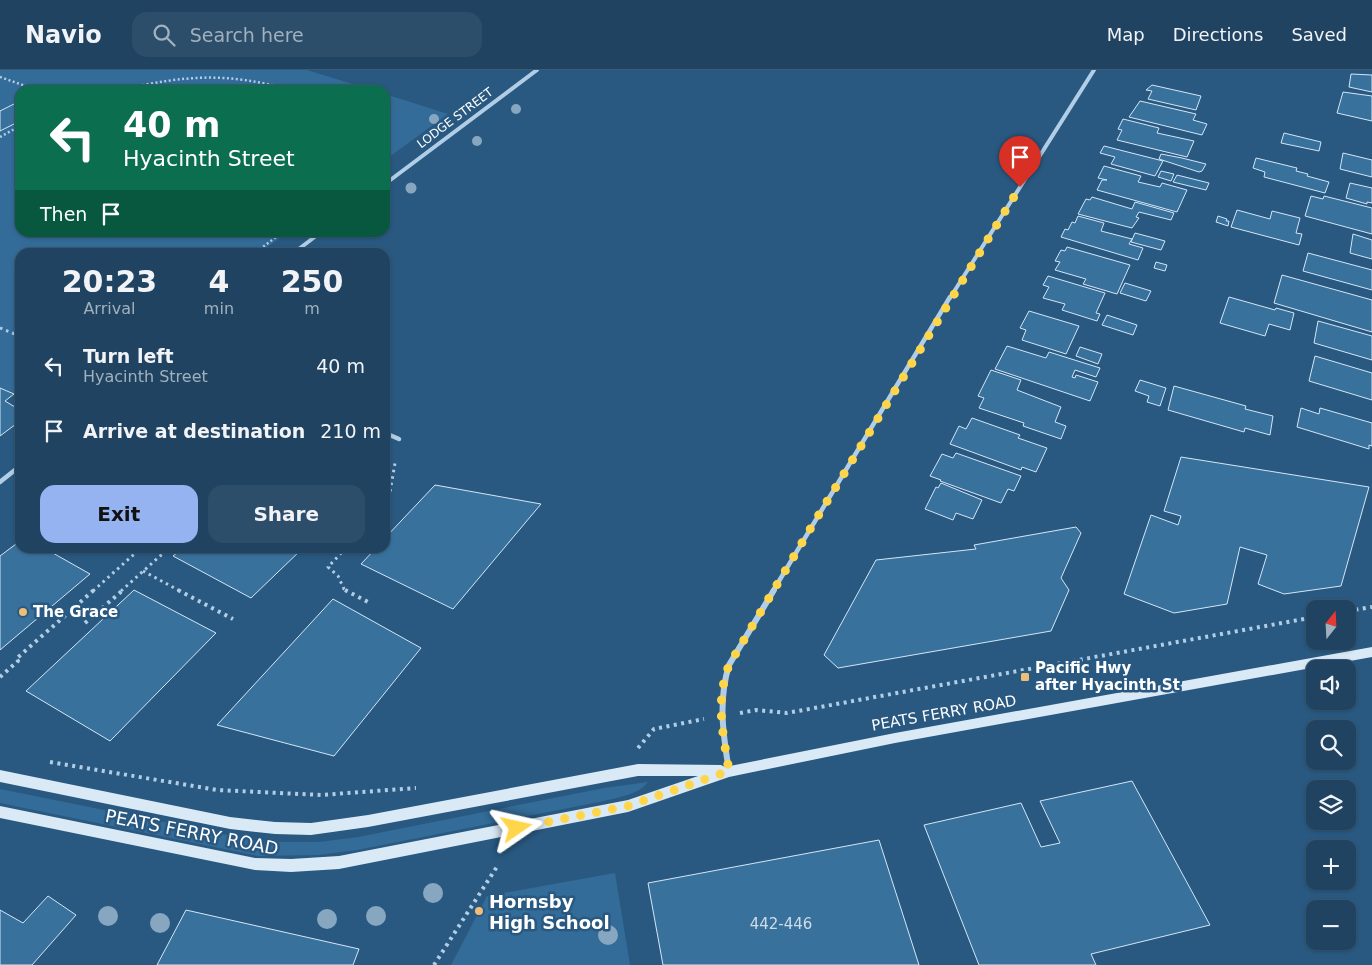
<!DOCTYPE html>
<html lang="en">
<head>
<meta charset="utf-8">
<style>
  body { margin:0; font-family:"DejaVu Sans",sans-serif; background:#2c4e6a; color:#f1f3f6; height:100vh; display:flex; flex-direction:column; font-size:19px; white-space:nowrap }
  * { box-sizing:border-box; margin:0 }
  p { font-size:16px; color:#a1b0bd }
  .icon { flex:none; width:28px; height:28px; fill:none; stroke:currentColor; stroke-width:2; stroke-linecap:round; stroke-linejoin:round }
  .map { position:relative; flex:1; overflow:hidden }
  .panel { position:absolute; left:15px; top:178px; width:375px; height:305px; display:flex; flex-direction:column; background:#1f4361; border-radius:15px; box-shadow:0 1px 4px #0004,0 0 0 1px #3c5c76 }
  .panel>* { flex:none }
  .top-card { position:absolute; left:15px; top:15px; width:375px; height:152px; border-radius:15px; box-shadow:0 1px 4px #0004,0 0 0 1px #3c5c76; background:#0b6e4f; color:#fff; overflow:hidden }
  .needle { width:32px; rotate:18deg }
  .buttons { position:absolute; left:1306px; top:530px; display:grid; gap:10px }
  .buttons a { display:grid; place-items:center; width:50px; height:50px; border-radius:10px; background:#1f4361; box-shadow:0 1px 4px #0004,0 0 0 1px #3c5c76; font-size:25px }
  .pin { position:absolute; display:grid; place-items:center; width:42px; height:42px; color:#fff; margin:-51px -21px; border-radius:50% 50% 50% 0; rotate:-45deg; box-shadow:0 0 5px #0007 }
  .pin .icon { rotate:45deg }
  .me { position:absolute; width:55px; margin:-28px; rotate:79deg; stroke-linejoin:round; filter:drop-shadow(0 0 4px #0008) }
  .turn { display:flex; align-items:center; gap:18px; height:105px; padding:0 25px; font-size:22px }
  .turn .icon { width:65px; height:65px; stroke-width:2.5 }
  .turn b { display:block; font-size:35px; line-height:42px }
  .then { display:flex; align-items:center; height:48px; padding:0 25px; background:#0003; gap:10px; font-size:19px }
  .eta { display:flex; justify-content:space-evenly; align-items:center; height:85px; text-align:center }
  .eta b { font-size:30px; font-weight:800; line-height:35px }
  .action { display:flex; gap:10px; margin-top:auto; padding:10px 25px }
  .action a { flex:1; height:58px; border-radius:15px; background:#95b2f1; color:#111; font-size:20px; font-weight:800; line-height:58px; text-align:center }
  .action a+a { background:#2c4e6a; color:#f1f3f6 }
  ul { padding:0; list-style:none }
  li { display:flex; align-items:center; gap:15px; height:65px; padding:0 25px }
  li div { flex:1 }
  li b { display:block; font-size:19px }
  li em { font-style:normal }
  header { display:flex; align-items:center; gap:30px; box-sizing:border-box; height:70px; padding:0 25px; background:#1f4361; border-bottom:1px solid #3c5c76 }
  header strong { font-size:24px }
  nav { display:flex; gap:28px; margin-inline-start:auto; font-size:18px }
  .search { width:350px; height:45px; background:#2c4e6a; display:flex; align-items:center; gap:12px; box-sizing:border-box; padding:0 18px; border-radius:15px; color:#a1b0bd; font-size:19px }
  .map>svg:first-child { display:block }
</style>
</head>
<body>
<header>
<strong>Navio</strong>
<div class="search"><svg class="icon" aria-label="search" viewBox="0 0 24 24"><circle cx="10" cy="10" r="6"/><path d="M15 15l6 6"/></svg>Search here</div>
<nav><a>Map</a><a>Directions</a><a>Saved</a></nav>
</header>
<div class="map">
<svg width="1372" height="895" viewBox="0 0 1372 895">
  <rect width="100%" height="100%" fill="#295981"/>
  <g fill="#336c98">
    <path d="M0 0H307L372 20H20V162L287 163 260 182H20V327L0 318Z"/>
    <path d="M385 24 448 44 385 90Z"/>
    <path d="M648 712C638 725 619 727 604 731L357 780 318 785 258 786 0 733V719L262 772H319L358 767 604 718Z"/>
    <path d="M615 803 630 895H451L487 826Z"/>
  </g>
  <g fill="#39719d" stroke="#d4e6f5">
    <path d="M1351 4 1372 5V22L1349 17Z"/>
    <path d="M1152 15 1201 26 1196 40 1148 29 1152 21 1146 20Z"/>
    <path d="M1343 22 1372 26V51L1337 43Z"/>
    <path d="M1140 31 1196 44 1193 50 1207 54 1202 65 1129 47Z"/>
    <path d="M16 33 20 35V51L0 61V41Z"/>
    <path d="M1123 49 1159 58 1157 63 1194 71 1187 87 1117 70 1122 60 1118 59Z"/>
    <path d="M1284 63 1321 72 1319 81 1281 73Z"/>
    <path d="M1104 76 1163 91 1155 106 1111 94 1115 87 1100 83Z"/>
    <path d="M1343 83 1372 90V107L1340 99Z"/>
    <path d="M1161 84 1182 88 1206 94 1202 101 1199 102 1159 89Z"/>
    <path d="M1256 88 1297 98 1296 101 1308 104 1307 106 1329 112 1325 123 1264 107 1265 102 1253 98Z"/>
    <path d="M1104 96 1141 106 1138 112 1160 117 1162 113 1187 120 1177 142 1097 120 1102 110H1107L1098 108Z"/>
    <path d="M1161 101 1174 104 1171 111 1158 107Z"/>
    <path d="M1177 105 1209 113 1206 120 1173 112Z"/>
    <path d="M1350 113 1372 118V133L1367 132V134L1346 128Z"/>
    <path d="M1311 126 1323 129 1324 126 1372 138V164L1305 146Z"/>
    <path d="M1092 127 1132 139 1135 132 1174 143 1171 150 1139 142 1136 147 1139 148 1132 158 1078 144 1086 129 1090 130Z"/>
    <path d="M1237 140 1270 149 1272 141 1300 148 1296 163 1302 164 1299 175 1231 157Z"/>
    <path d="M1078 146 1104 153 1101 161 1132 169 1129 174 1143 178 1138 190 1061 167 1065 159 1068 160 1072 152 1075 153Z"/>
    <path d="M1218 146 1227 149 1226 151H1229L1228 156 1216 152Z"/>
    <path d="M1135 163 1165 171 1161 180 1131 172Z"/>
    <path d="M1353 164 1372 170V189L1350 183Z"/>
    <path d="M1067 177 1130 195 1117 224 1083 214 1086 209 1055 200 1060 192 1055 191 1061 180 1065 181Z"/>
    <path d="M1308 183 1372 200V220L1303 201Z"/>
    <path d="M1156 192 1167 195 1165 201 1154 198Z"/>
    <path d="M1282 205 1372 230V262L1274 233Z"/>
    <path d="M1048 206 1105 223 1096 243 1100 244 1097 251 1062 240 1065 234 1043 228 1049 217 1043 215Z"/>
    <path d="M1125 213 1151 221 1146 231 1120 223Z"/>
    <path d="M1229 227 1275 240 1276 238 1294 243 1290 260 1269 254 1265 266 1220 253Z"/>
    <path d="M1029 241 1079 256 1066 284 1022 270 1026 260 1020 258Z"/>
    <path d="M1107 245 1137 255 1133 265 1102 255Z"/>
    <path d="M1318 251 1372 266V290L1314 273Z"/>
    <path d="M1007 276 1046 288 1049 282 1100 298 1096 307 1075 300 1072 307 1075 308 1076 305 1098 312 1090 331 995 299Z"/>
    <path d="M1080 277 1102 284 1098 294 1076 286Z"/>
    <path d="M1315 286 1372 303V330L1309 311Z"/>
    <path d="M991 300 1021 310 1017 320 1061 337 1055 352 1066 356 1061 369 1023 356 1024 353 979 338 984 328 978 326Z"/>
    <path d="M1140 310 1166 318 1160 336 1147 332 1149 326 1135 321Z"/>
    <path d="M1174 316 1246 336 1245 339 1273 346 1270 365 1245 358 1244 362 1168 340Z"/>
    <path d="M0 318 14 324 5 331 20 340V351L0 366Z"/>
    <path d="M1301 338 1319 344 1320 338 1372 353V376L1369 375V379L1297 357Z"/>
    <path d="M972 348 1020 365 1018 368 1047 378 1036 402 1022 397 1021 400 950 374 959 356 966 359Z"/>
    <path d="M956 383 1021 406 1014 421 1008 419 1001 433 940 411 941 410 930 406 942 384 953 388Z"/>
    <path d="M1181 387 1369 417 1341 516 1284 524 1258 514 1267 485 1240 477 1227 534 1174 543 1124 524 1151 445 1178 455 1181 446 1164 441Z"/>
    <path d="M941 413 982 430 973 449 956 443 953 450 925 439 936 417 938 418Z"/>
    <path d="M435 415 541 434 453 539 361 494 376 478H385V468Z"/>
    <path d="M1076 457 1081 463 1061 508 1069 520 1051 561 838 598 824 585 876 490 976 479 974 475Z"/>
    <path d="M20 471V478H44L90 504 0 580V486Z"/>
    <path d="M183 478H303L251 528 173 486Z"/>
    <path d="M134 520 216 563 110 671 26 621Z"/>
    <path d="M333 529 421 578 334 686 217 655Z"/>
    <path d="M1132 711 1210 855 1091 884 1096 895H979L924 755 1021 733 1041 777 1060 773 1040 731Z"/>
    <path d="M879 770 919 895H663L648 813Z"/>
    <path d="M48 826 76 845 32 895H0V840L23 853Z"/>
    <path d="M186 840 359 879 353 895H157Z"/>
  </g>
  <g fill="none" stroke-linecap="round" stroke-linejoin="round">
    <g stroke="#b1cee6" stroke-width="2.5" stroke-dasharray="2 2.5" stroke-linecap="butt">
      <path d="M0 7 37 20"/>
      <path d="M120 20C187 5 225 2 292 20"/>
      <path d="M0 67 20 56"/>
      <path d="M256 182 283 162"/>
    </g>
    <g stroke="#b1cee6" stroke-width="3" stroke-dasharray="2.5 4" stroke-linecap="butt">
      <path d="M0 258 20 266"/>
      <path d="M385 433 389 428 395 393"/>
      <path d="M346 478 328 497 338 506 344 519 347 521"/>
      <path d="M143 501 180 521"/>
      <path d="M93 521 141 478"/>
      <path d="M121 521 169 478"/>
    </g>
    <g stroke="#b1cee6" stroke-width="4" stroke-dasharray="3 4.5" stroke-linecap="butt">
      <path d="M178 520 233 549"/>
      <path d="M345 520 370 533"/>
      <path d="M1348 541 1372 537"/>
      <path d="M85 553 123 520"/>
      <path d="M0 607 18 591 16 589 94 520"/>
      <path d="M740 643 756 640 787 643 1315 547"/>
      <path d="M638 678 654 659 704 649"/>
      <path d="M50 692 217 720 321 725 416 718"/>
      <path d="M434 895 498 795"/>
    </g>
    <g stroke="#b1cee6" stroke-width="4">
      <path d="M385 114 537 0"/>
      <path d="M295 182 321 162"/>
      <path d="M950 228 1094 0"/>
    </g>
    <g stroke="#b1cee6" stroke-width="4.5">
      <path d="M385 363 399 369"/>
      <path d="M0 412 20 396"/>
      <path d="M773 521 950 227"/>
    </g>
    <path stroke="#b1cee6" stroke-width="6" d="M729 701C723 664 718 631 729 595L774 520"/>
    <path fill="#dae9f6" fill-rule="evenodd" d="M1372 577V587L895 673 729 707 628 742 339 799 291 802 255 800 0 748V736L255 788 291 789 339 786 628 730 698 706H638L368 757 311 765 275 764 230 759 0 712V700L230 747 275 752 311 753 368 745 638 694 721 695 725 697 895 663Z"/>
  </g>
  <g fill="#87a7c1">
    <circle cx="516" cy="39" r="5"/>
    <circle cx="434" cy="49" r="5"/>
    <circle cx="477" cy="71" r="5"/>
    <circle cx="411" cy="118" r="5.5"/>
    <circle cx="433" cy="823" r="10"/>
    <circle cx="108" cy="846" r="10"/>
    <circle cx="376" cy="846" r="10"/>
    <circle cx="327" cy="849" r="10"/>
    <circle cx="160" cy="853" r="10"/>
    <circle cx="608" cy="865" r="10"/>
  </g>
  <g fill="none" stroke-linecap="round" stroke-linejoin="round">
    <path stroke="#ffd54a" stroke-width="9" stroke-dasharray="0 16.2" d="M517 758 628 736 729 701C723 663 715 632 729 595L815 451 1020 117"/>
  </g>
  <g fill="#edbe77" stroke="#295981" stroke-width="2">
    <circle cx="23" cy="542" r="5"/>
    <rect x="1020" y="602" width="10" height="10" rx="2.5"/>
    <circle cx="479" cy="841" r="5"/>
  </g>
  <g text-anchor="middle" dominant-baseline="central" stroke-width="5" stroke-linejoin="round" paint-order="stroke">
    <g font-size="12" fill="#fff" stroke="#295981">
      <text transform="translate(455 48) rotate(-37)">LODGE STREET</text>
    </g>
    <g font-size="15" font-weight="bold" fill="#fff" stroke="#295981" text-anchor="start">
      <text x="33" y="542">The Grace</text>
      <text x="1035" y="598">Pacific Hwy<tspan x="1035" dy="17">after Hyacinth St</tspan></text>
    </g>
    <g font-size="15" fill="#fff" stroke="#295981">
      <text transform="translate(944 643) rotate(-10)">PEATS FERRY ROAD</text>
    </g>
    <g font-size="15" fill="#cedce6">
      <text x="781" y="854">442-446</text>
    </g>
    <g font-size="18" fill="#fff" stroke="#295981">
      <text transform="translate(192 762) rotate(11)">PEATS FERRY ROAD</text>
    </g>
    <g font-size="18" font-weight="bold" fill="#fff" stroke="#295981" text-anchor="start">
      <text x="489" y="831">Hornsby<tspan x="489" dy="21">High School</tspan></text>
    </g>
  </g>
</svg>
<div class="buttons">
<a><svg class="needle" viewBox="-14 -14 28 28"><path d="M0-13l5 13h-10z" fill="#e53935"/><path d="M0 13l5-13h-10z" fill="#a1b0bd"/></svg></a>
<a><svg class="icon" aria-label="sound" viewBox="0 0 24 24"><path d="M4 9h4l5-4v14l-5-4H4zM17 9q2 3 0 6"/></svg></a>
<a><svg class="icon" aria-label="search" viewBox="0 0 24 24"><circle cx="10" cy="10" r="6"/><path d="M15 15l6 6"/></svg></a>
<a><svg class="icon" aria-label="layers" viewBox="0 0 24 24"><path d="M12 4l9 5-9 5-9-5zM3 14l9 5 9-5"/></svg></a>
<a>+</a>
<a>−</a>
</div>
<div class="pin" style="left:1020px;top:117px;background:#d93025"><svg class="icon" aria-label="arrive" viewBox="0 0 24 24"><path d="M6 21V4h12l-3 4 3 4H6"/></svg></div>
<svg class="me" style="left:517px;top:758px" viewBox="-20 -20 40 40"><path d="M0-17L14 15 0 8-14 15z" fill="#ffd54a" stroke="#fff" stroke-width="4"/></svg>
<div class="top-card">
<div class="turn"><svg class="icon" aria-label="left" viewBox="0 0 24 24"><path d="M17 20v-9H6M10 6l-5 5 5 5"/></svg><div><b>40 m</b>Hyacinth Street</div></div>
<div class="then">Then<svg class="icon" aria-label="arrive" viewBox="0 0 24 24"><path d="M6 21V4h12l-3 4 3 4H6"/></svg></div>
</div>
<section class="panel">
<div class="eta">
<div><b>20:23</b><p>Arrival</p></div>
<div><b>4</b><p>min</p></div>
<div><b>250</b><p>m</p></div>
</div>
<ul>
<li><svg class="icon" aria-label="left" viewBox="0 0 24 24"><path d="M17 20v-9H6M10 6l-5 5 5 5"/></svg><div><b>Turn left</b><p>Hyacinth Street</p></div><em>40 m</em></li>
<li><svg class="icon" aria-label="arrive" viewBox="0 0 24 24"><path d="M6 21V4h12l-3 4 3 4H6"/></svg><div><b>Arrive at destination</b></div><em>210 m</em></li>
</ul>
<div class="action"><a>Exit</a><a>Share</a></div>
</section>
</div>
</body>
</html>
